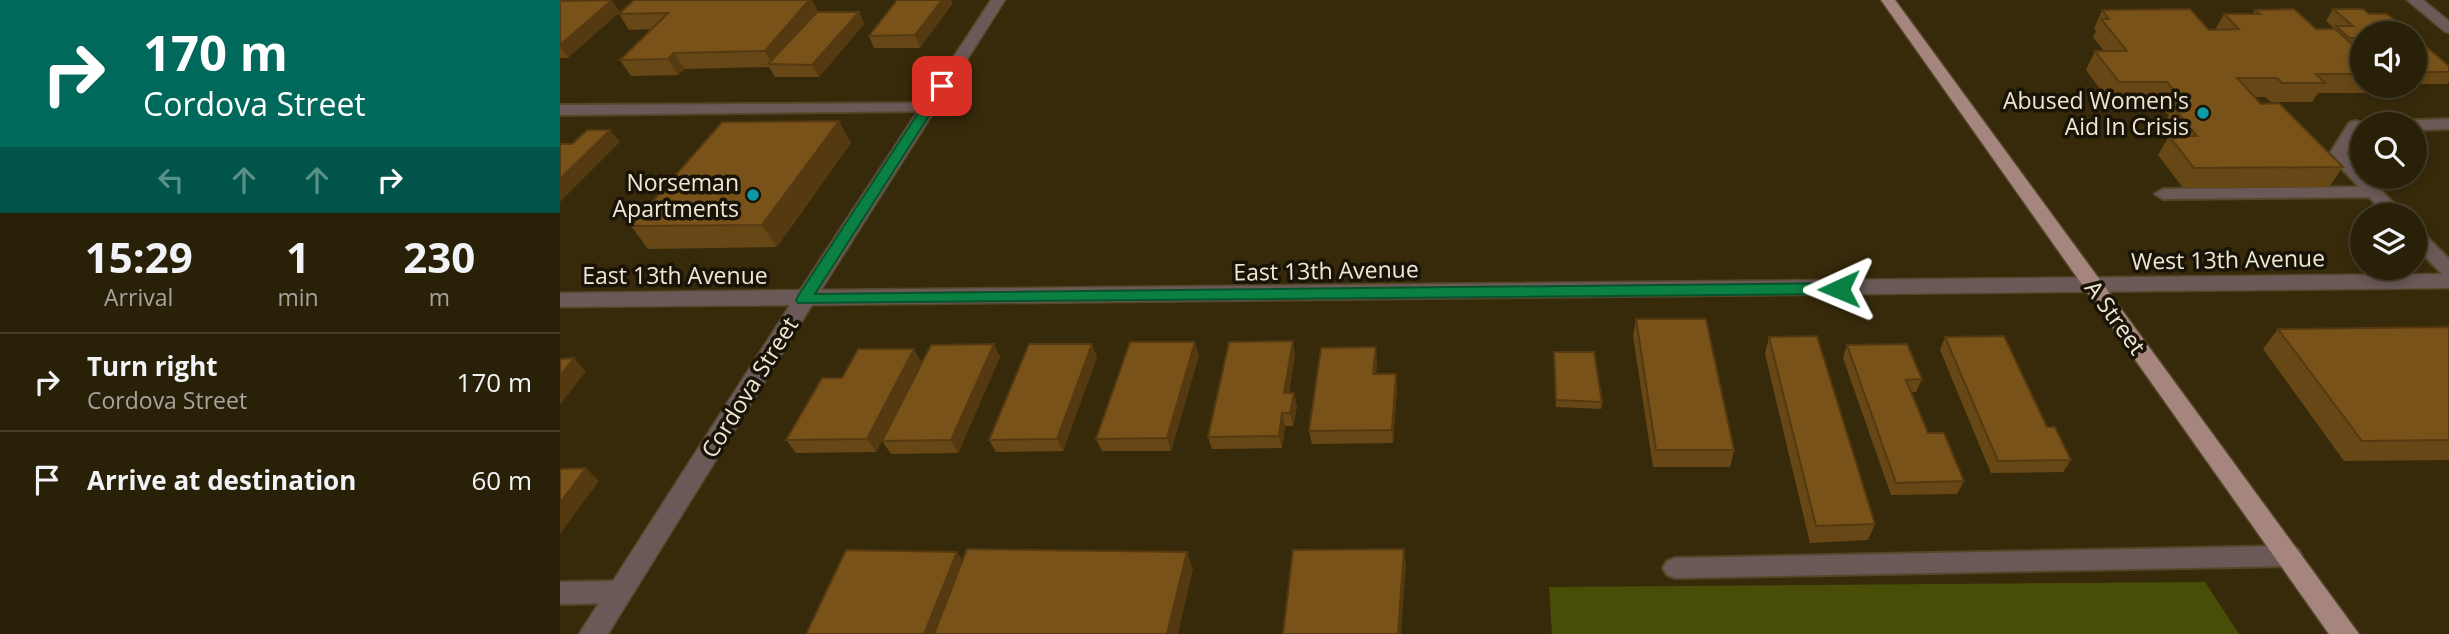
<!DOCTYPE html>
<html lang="en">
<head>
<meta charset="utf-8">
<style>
  body { margin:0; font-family:"Open Sans",sans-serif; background:#352d16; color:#f1f3f6; height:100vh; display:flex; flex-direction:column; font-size:26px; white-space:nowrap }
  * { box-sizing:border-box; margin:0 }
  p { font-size:23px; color:#a5a39c }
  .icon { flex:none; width:38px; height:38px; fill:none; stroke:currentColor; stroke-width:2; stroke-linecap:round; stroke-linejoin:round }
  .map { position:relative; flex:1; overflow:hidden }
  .side { display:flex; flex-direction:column; background:#292008; width:560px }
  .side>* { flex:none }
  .guide { background:#00695c; color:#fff; overflow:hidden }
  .buttons { position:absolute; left:1790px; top:21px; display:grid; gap:14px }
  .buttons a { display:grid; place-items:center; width:77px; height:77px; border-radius:50%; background:#292008; box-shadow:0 4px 10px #0003,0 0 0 2px #453e29; font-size:35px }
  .pin { position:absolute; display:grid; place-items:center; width:60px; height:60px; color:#fff; margin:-30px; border-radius:14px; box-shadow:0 4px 10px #0006 }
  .me { position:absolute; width:77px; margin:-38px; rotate:269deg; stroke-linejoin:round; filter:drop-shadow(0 0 5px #0008) }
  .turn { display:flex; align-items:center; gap:24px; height:147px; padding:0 28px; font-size:32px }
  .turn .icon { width:91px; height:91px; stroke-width:2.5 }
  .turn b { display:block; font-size:49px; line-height:60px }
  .lanes { display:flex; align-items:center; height:66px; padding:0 28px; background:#0003; justify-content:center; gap:35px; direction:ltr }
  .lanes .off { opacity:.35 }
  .eta { display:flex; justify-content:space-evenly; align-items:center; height:119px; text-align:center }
  .eta b { font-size:42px; font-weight:700; line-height:49px }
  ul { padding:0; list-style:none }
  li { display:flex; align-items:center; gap:21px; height:98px; padding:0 28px; border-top:2px solid #453e29 }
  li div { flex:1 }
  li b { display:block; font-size:26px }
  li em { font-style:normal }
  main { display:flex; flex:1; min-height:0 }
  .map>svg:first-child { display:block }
</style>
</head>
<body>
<main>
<section class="side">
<div class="guide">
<div class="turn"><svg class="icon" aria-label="right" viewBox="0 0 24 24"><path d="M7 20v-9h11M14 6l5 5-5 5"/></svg><div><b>170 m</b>Cordova Street</div></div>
<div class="lanes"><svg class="icon off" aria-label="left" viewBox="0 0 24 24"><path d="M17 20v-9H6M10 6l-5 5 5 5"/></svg><svg class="icon off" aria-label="ahead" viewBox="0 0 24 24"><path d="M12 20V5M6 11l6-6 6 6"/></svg><svg class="icon off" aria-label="ahead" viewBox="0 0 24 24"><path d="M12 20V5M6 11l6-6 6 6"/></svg><svg class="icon" aria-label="right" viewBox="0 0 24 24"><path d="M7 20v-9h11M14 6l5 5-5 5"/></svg></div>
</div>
<div class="eta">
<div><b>15:29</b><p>Arrival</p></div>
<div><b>1</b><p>min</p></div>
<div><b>230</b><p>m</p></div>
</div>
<ul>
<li><svg class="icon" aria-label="right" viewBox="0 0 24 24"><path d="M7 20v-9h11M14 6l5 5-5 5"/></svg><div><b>Turn right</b><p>Cordova Street</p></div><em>170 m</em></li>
<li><svg class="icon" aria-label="arrive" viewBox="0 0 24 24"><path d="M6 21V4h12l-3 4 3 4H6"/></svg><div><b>Arrive at destination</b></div><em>60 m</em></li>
</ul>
</section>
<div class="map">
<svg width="1889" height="634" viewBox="0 0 1889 634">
  <rect width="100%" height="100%" fill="#372a0b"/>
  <path fill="#484d07" d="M1645 582 1679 634H992L989 587Z"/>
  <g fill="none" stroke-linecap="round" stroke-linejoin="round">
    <defs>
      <g id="lane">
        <path d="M368 103 373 105 376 108 373 111 0 115V105Z"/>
        <path d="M1889 119V129L1855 130V124H1848L1855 120Z"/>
        <path d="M1795 121 1809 124H1802V131L1786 154 1802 171V177H1808L1845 215H1826L1809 197 1603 199 1595 194 1603 189 1799 187 1769 155 1789 123Z"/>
        <path d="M1855 229 1861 231 1889 259V276L1882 274 1855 246Z"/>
        <path d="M1730 546 1738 549 1742 556 1738 563 1730 566 1115 578 1107 575 1103 568 1107 561 1115 558Z"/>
        <path d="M59 581 68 584 71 592 68 600 59 603 0 604V582Z"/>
      </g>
      <g id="street">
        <path d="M431 0H445L261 290 1889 274V288L252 305 48 634H19L230 305 0 307V293L240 290Z"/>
        <path d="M1847 0H1863L1889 21V33L1884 31Z"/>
      </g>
      <path id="primary" d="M1321 0H1335L1799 634H1769Z"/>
    </defs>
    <use href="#lane" stroke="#54482b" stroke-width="4"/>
    <use href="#street" stroke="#54482b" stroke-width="3"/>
    <use href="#primary" stroke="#54482b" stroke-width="3"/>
    <use href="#lane" fill="#6a5956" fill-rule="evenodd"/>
    <use href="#street" fill="#6a5956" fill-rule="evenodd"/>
    <use href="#primary" fill="#a7857f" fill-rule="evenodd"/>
  </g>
  <g fill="#674715">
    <path d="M74 0H252L258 12H299L304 24 259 77H215L209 67 125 69 118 75 71 76 60 60 91 29 69 30 59 14Z"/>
    <path d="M337 0H391L392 4 360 48H314L309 36Z"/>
    <path d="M0 1 8 58H0Z"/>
    <path d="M1773 9 1802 33V86H1817L1813 93H1758L1752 102H1711L1705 97H1695L1701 104 1783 167 1769 187 1623 188 1598 155 1609 136H1610L1603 127 1609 116 1597 101H1549L1526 70 1535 51H1544L1533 37 1536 31 1534 29 1542 10 1649 30H1655L1664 14H1693L1695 10 1756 29H1775L1766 21Z"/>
    <path d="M1855 37 1889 66V81L1887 84H1855Z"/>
    <path d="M291 143 217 247 88 249 71 226Z"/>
    <path d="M1076 319 1174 450 1170 467H1093L1073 336Z"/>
    <path d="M1889 327V460L1784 461 1703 349 1718 329Z"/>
    <path d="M1209 337 1315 524 1308 540 1250 543 1205 354Z"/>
    <path d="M1385 337 1487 427 1511 460 1503 472 1431 473 1380 350Z"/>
    <path d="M434 344 440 357 398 453 331 454 322 441Z"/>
    <path d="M1287 345 1362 379 1356 392H1351L1368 433 1404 481 1397 494 1331 495 1283 358Z"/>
    <path d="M354 349 361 362 316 452 236 453 226 440 282 378Z"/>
    <path d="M994 352 1042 402 1041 409 996 407Z"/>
    <path d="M735 354 729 393H734L737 406 733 426H725L722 448 652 449 648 437Z"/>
    <path d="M639 355 611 451H542L536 439Z"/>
    <path d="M537 357 503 451 436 452 429 440Z"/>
    <path d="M817 360 816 374 837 387 833 443 752 444 749 431Z"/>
  </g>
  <g fill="#543911">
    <path d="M52 0 60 12 8 58 0 47V45Z"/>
    <path d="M249 0H252L259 13 212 64 205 51Z"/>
    <path d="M382 0H391L392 4 360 48 355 35Z"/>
    <path d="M299 12 304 24 259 77 252 65Z"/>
    <path d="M114 53 125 69 118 75 108 59Z"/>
    <path d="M279 121 291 143 217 247 202 225Z"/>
    <path d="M50 130 60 142 0 202V179Z"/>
    <path d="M733 341 735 354 727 406 724 393Z"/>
    <path d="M635 342 639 355 611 451 607 438Z"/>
    <path d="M434 344 440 357 398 453 391 440Z"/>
    <path d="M532 344 537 357 503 451 497 439Z"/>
    <path d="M816 347 817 360 815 387 813 374Z"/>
    <path d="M354 349 361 362 316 452 307 439Z"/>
    <path d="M14 358 26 371 0 405V376Z"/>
    <path d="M836 374 837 387 833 443 832 430Z"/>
    <path d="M734 393 737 406 733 426 730 413Z"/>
    <path d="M722 413 725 426 722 448 719 436Z"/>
    <path d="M26 468 39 481 0 534V503Z"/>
    <path d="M844 549 846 565 841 634H838Z"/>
    <path d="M397 552 405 564 378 634H364Z"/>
    <path d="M627 552 633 569 618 634H607Z"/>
  </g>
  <g fill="#785218" stroke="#543911" stroke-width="2">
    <path d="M52 0 0 45V1Z"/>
    <path d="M74 0H249L205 51 114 53 108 59 60 60 108 13 59 14Z"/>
    <path d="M337 0H382L355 35 309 36Z"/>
    <path d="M1630 9 1649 30 1679 29 1664 14H1700L1695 10 1734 9 1756 29H1775L1802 53V74H1756L1765 83H1722L1717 78H1677L1701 104 1719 103 1783 167 1634 168 1609 136H1637L1613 107H1628L1607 82H1559L1535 51H1567L1541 19H1549L1542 10Z"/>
    <path d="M1773 9H1803L1809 14H1827L1850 33H1802V38H1789L1776 26H1793Z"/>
    <path d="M257 12H299L252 65 208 64Z"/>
    <path d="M1855 37 1889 66V72H1855Z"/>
    <path d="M279 121 202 225 71 226 162 122Z"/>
    <path d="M27 130H50L0 179V144H12Z"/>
    <path d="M1076 319H1146L1174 450H1096Z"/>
    <path d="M1889 327V440L1802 441 1718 329Z"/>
    <path d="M1257 336 1315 524 1256 526 1209 337Z"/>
    <path d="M1444 336 1487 427H1495L1511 460 1438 461 1385 337Z"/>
    <path d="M733 341 724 393H734L730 413H722L719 436 648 437 669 342Z"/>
    <path d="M570 342H635L607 438 536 439Z"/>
    <path d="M434 344 391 440 322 441 371 345Z"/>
    <path d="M469 344H532L497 439 429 440Z"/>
    <path d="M1347 344 1362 379 1346 380 1368 433H1384L1404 481 1336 483 1287 345Z"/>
    <path d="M816 347 813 374H836L832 430 749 431 761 348Z"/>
    <path d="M298 349H354L307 439 226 440 262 378H282Z"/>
    <path d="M994 352H1034L1042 402 996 400Z"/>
    <path d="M14 358 0 376V359Z"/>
    <path d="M26 468 0 503V469Z"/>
    <path d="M407 549 627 552 607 634H374Z"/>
    <path d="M844 549 838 634H723L733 550Z"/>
    <path d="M286 550 397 552 364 634H246Z"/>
  </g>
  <path fill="#0b8043" stroke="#07532c" stroke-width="2" d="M382 82 388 86 255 294 1279 283 1287 289 1279 294 238 303 236 300 238 296 376 86Z"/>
  <g fill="#0f9aa8" stroke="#191407" stroke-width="2.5">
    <circle cx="1643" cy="113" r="7"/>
    <circle cx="193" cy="195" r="7"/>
  </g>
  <g text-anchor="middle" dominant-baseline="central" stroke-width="7" stroke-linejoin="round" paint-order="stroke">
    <g font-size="23" fill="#efe7d6" stroke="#191407" text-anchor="end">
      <text x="1629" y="100">Abused Women's<tspan x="1629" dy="26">Aid In Crisis</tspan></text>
      <text x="179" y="182">Norseman<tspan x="179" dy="26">Apartments</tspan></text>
    </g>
    <g font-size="23" fill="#efe7d6" stroke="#191407">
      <text transform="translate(1668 259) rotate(-1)">West 13th Avenue</text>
      <text transform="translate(766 270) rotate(-1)">East 13th Avenue</text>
      <text x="115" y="275">East 13th Avenue</text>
      <text transform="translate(1556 317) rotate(54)">A Street</text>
      <text transform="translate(189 387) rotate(-58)">Cordova Street</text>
    </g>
  </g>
</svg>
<div class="buttons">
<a><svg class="icon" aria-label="sound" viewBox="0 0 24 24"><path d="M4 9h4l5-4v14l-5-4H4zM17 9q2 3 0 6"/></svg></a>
<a><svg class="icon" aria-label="search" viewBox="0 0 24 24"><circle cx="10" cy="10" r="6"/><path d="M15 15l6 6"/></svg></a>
<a><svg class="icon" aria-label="layers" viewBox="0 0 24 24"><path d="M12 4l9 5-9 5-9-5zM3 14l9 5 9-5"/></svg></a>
</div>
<div class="pin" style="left:382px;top:86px;background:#d93025"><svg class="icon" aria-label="arrive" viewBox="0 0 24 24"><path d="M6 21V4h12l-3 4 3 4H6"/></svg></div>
<svg class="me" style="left:1279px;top:289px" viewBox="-20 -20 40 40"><path d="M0-17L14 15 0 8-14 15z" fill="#0b8043" stroke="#fff" stroke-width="4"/></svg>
</div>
</main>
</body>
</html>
